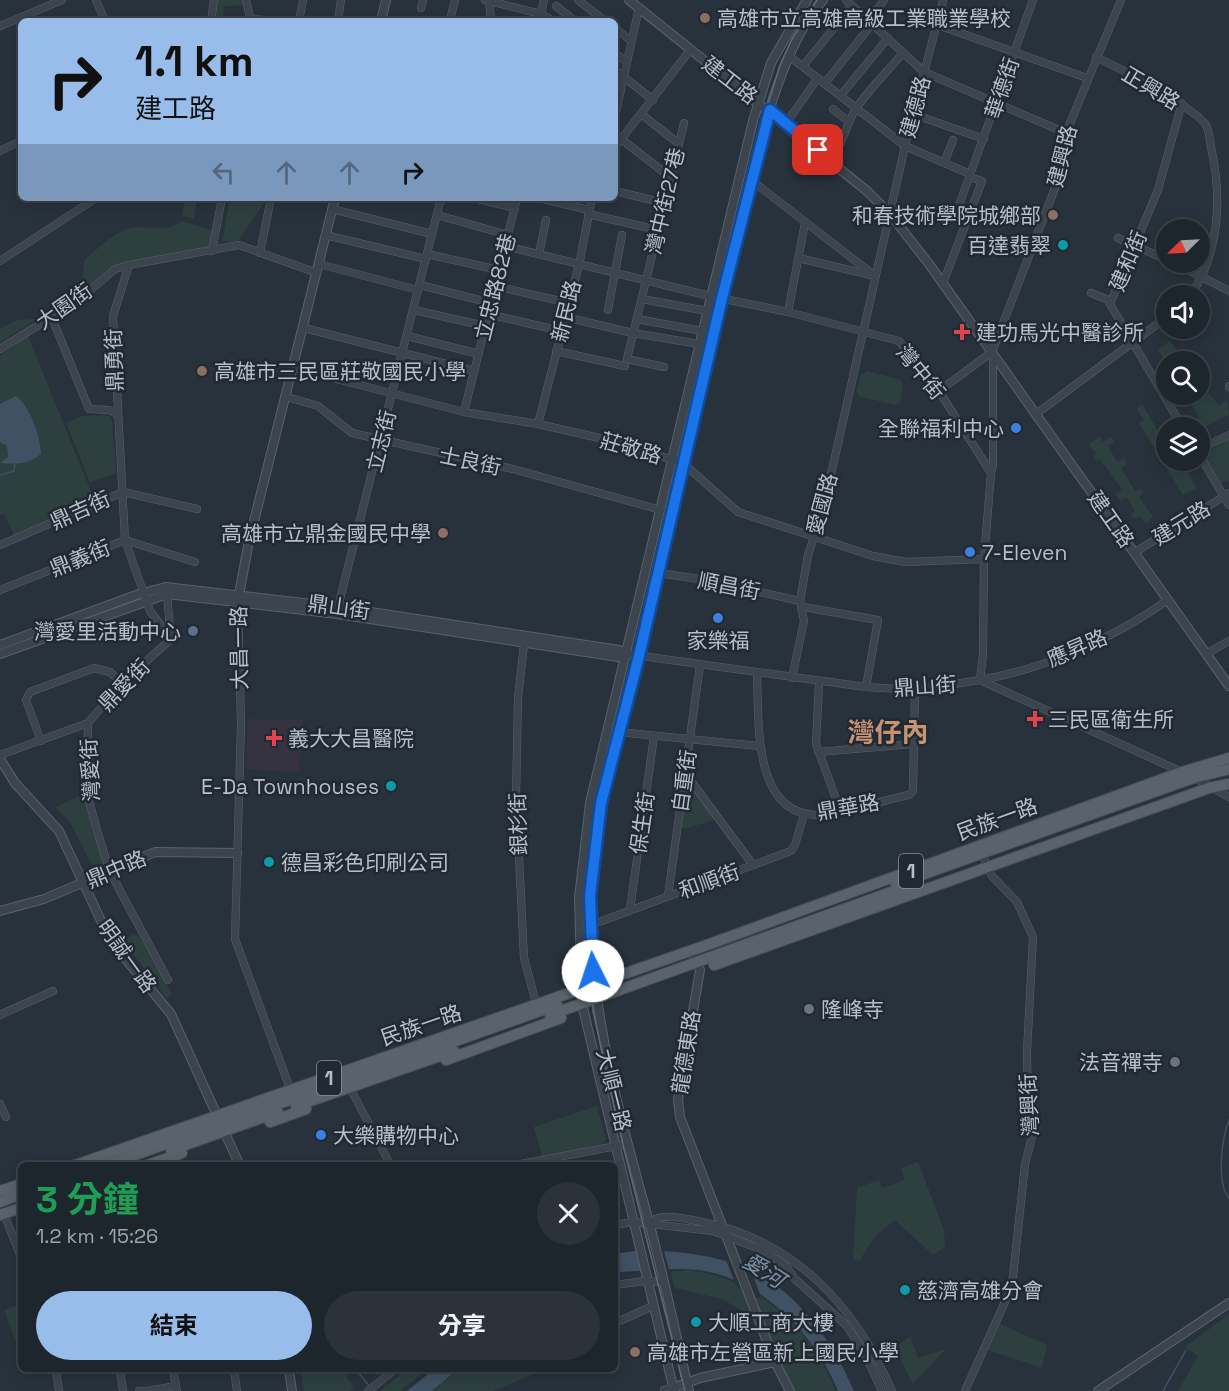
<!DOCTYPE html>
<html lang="zh-TW">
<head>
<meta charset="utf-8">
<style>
  body { margin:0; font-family:"Space Grotesk","Noto Sans TC",sans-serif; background:#2b3239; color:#f1f3f6; height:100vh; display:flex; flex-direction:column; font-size:22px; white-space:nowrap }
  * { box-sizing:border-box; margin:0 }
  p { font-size:20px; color:#a1a5aa }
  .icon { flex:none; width:33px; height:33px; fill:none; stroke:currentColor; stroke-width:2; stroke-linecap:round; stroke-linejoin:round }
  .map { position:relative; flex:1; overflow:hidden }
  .sheet { position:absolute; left:18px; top:1162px; width:600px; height:210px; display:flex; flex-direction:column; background:#1e262d; border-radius:9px; box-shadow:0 3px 15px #0003,0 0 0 2px #3c4349 }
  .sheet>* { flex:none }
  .guide { position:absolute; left:18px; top:18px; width:600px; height:183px; border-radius:9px; box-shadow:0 3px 15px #0003,0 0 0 2px #3c4349; background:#99bdeb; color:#111; overflow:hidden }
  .needle { width:39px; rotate:246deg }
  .buttons { position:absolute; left:1156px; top:219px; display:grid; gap:12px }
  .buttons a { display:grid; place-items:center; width:54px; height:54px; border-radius:50%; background:#1e262d; box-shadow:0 3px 15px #0003,0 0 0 2px #3c4349; font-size:30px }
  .pin { position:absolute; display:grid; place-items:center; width:51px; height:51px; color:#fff; margin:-26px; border-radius:12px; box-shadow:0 3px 9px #0006 }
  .me { position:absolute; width:66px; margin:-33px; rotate:356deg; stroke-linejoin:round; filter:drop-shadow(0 0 4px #0008) }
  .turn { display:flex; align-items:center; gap:21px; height:126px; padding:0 18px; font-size:27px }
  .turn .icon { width:78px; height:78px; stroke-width:2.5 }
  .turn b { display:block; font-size:42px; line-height:51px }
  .lanes { display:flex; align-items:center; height:57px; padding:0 18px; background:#0003; justify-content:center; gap:30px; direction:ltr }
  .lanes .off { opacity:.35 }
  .round { display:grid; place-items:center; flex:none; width:63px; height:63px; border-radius:32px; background:#2b3239 }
  .headline { display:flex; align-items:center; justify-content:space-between; height:102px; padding:0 18px }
  h1 { font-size:36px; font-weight:700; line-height:45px; color:#1e9e55 }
  .primary-button { display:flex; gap:12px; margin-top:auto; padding:12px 18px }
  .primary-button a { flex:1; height:69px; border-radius:36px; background:#99bdeb; color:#111; font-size:24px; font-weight:700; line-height:69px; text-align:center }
  .primary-button a+a { background:#2b3239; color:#f1f3f6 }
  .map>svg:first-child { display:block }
</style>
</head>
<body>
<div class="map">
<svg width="1229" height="1391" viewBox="0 0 1229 1391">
  <rect width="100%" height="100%" fill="#28323c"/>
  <path fill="#34333f" d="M248 719 302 720 299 773 246 769Z"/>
  <g fill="#2d403f">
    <path d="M216 0H242L243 5 224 6 223 21H213Z"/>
    <path d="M185 198H197L194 219 182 215Z"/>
    <path d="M230 198H264V203L238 241 222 242Z"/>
    <path d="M182 221 213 231 210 247 116 265 82 295 84 261C97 249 114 232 131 228 151 225 164 234 182 221Z"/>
    <path d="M36 319 0 343V329L18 320Z"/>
    <path d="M28 336 95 501 14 535 4 514 0 515V355Z"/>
    <path d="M1170 341 1184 360 1191 355 1197 361 1167 362 1158 350Z"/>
    <path d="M868 371 900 380 903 384 900 402 895 405 859 396 856 392 861 375Z"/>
    <path d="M1200 382 1219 406 1227 400 1229 415 1200 429 1196 427 1202 423 1186 395 1200 394Z"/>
    <path d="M1142 404 1167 446V460L1175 461 1180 468 1185 466 1196 488 1183 495 1139 423 1144 420 1137 409Z"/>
    <path d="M108 415 112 420 116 473 90 482 66 423 83 416Z"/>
    <path d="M1100 437 1103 442 1111 437 1114 442 1108 446 1117 462 1124 458 1127 464 1121 468 1135 491 1141 488 1144 493 1139 497 1153 517 1146 524 1140 516 1134 519 1131 515 1135 511 1126 497 1120 501 1115 494 1122 489 1100 459 1096 461 1093 456 1096 453 1089 444Z"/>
    <path d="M1229 440V481L1221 483 1206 458 1207 452Z"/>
    <path d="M687 788H693L714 815V820L684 829 681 825Z"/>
    <path d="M84 794 105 867 95 871 70 822 55 807Z"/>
    <path d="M133 934 139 937 172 994 167 998 124 942Z"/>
    <path d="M597 1106 606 1140 604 1144 542 1156 534 1127Z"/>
    <path d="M918 1162 944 1230 945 1247 933 1255 895 1220 876 1235 859 1261 853 1259 857 1188 879 1180 882 1188 905 1180 901 1168Z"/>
    <path d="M687 1270C756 1277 811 1328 836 1391H793L764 1323 722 1299 675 1288 671 1272Z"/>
    <path d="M21 1304V1337L15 1340 4 1310Z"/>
    <path d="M1229 1314V1391H1178L1198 1356 1185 1347Z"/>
    <path d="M1000 1324 1047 1345 1042 1368 988 1350Z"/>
    <path d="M910 1336 918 1358 946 1349 913 1384 895 1348Z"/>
    <path d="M301 1370H342L354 1388 350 1391H304Z"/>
    <path d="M406 1370H427L400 1391H380Z"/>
    <path d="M458 1370H543L493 1391H433Z"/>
  </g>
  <g fill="#405163">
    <path d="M16 396C30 406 40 436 41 453 31 465 15 464 0 463L8 457 7 446 0 442V404Z"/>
    <path d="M642 1250C677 1251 718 1255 751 1270 799 1293 834 1344 854 1391H838C815 1334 761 1278 698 1270 671 1267 642 1272 615 1272V1254Z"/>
    <path d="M433 1370H457L432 1391H407Z"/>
  </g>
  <g fill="#28323c">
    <path d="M663 1248 670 1273 642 1275 637 1249Z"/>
    <path d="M726 1260 750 1267 762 1300 736 1286Z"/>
  </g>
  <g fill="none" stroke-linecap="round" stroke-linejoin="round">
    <g stroke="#405163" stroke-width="1.5">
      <path d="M0 475 14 471 15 464"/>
      <path d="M1229 1120C1222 1137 1216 1183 1229 1198"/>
      <path d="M356 1370 370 1387"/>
      <path d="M1163 1391 1186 1350"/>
    </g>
    <defs>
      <g id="minor">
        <path d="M96 0 105 21"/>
        <path d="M246 0 251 21"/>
        <path d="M485 0 541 14 553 21"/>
        <path d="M489 0 491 21"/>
        <path d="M578 0 605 21"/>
        <path d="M846 0 924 72 1066 133"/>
        <path d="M556 6 575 21"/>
        <path d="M421 8 423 0"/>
        <path d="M541 14 544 0"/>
        <path d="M451 16 455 0"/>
        <path d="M250 19 280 21"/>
        <path d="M211 21 214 0"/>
        <path d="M299 21 303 0"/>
        <path d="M338 21 341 0"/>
        <path d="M869 21 884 0"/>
        <path d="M938 25 1087 78"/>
        <path d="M0 26 62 0"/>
        <path d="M615 28 630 40"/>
        <path d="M615 53 626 61"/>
        <path d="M789 56 905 146 970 174"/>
        <path d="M1096 57 1176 97C1183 110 1198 113 1206 125 1210 132 1210 145 1212 152 1222 200 1219 255 1190 296"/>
        <path d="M803 66 852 6"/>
        <path d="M615 70 653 100"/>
        <path d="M825 83 872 24"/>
        <path d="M841 95 888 38"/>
        <path d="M1181 106 1158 190 1110 304 1183 428"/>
        <path d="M833 109 849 122"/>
        <path d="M641 114 678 143"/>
        <path d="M913 114 984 139"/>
        <path d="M615 117 639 8"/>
        <path d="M786 123 818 78"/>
        <path d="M621 139 670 177"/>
        <path d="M615 147 691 49"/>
        <path d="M0 151 21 141"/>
        <path d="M832 161C842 144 846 126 855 110 868 90 888 71 903 53"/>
        <path d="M944 163 953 140"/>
        <path d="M751 180 875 276"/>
        <path d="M615 191 664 203"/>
        <path d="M474 198 515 208"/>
        <path d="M539 198 589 210"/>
        <path d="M332 209 432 234"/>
        <path d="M969 213 958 208 1033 0"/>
        <path d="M588 214 658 230"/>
        <path d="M437 215 508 235"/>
        <path d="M325 235 426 259"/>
        <path d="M1118 238 1167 260"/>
        <path d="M505 246 710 296 788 312 899 341 939 391 991 473 984 559 983 654 980 680C1045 669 1114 638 1168 600"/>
        <path d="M212 251 222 198"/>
        <path d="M260 253 271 198"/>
        <path d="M427 254 499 270"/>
        <path d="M539 254 546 220"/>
        <path d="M798 258 871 275"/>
        <path d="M0 261 96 198"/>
        <path d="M1173 262 1229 291"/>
        <path d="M319 264 418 290"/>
        <path d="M943 283 982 181 969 177"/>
        <path d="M420 285 491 303"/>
        <path d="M495 286 569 303"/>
        <path d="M1091 293 1111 301"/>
        <path d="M642 299 707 311"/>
        <path d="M414 310 485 326"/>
        <path d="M608 310 622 235"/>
        <path d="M788 312 805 223"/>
        <path d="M488 314 561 331"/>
        <path d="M565 317 633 333 699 344"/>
        <path d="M52 318 89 409 109 410 117 414"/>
        <path d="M637 319 702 331"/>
        <path d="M304 328 474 371"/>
        <path d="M407 336 479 354"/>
        <path d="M0 349 79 300 115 269 129 265"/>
        <path d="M556 351 625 366"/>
        <path d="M664 367 627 359 684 123"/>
        <path d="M294 368 464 412 538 424 608 440 683 463 738 512 873 556 906 562 984 559"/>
        <path d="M1229 387V386"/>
        <path d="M939 391 992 352 1057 183 1066 155V133L1121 0"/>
        <path d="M287 397 318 406 352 433 513 469 661 510"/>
        <path d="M464 412 517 198"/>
        <path d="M1036 414 1167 317"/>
        <path d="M538 424 579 265 592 198"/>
        <path d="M1200 449 1229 435"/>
        <path d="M1200 456 1229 505"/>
        <path d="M991 473 993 465V355"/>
        <path d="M0 545 123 492 197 509"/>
        <path d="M1134 553 1229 493"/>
        <path d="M658 573 706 580 800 601"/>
        <path d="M0 590 125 540 195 562"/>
        <path d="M238 601 241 724 235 939 292 1094"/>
        <path d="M803 607 878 620 866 687"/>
        <path d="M337 611 441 198"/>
        <path d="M171 639 150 611 125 540 113 316 129 265 239 245 317 273"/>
        <path d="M527 641 524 644 518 698 516 797 524 958 537 1007"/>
        <path d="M627 654 866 687 915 690 980 680 1182 772"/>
        <path d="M1206 654 1229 641"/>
        <path d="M757 674C759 720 752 817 819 815 845 814 882 800 909 795L913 791 915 690"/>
        <path d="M792 678 804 621 800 601 808 555 823 510 905 146 943 0"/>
        <path d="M819 683 816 744 840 810"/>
        <path d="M88 723 87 794 99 837 110 872 168 980"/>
        <path d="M618 732 759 746"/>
        <path d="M41 741 26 700 30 692 94 668 110 672 122 683"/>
        <path d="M818 752 913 744"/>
        <path d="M0 755 88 723 122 683 171 639 167 594"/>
        <path d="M685 773 753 865"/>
        <path d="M1195 778 1229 797"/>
        <path d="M668 896 700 665"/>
        <path d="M630 910 654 736"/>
        <path d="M591 925 791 851 795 845 804 814"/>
        <path d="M0 1015 53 991"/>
        <path d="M349 1086 391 1166"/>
        <path d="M0 1104 6 1117"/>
        <path d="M510 1166 627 1144"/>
        <path d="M4 1214 21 1257"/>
        <path d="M649 1223C661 1212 682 1218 697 1221 793 1238 855 1305 892 1391"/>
        <path d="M615 1225 633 1222 713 1231 765 1251 786 1266 795 1279 846 1325 865 1354 882 1391"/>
        <path d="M615 1285 644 1281 664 1282"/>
        <path d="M615 1323 653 1306"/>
        <path d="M56 1370 59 1391"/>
        <path d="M120 1370 123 1391"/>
        <path d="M173 1370 177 1391"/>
        <path d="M234 1370 237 1391"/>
        <path d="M664 1390 673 1388"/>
        <path d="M139 1391H141"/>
        <path d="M147 1391 176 1386"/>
        <path d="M368 1391 394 1370"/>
        <path d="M965 1391 1009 1293 1013 1277 1025 1164 1032 1137 1028 1108 1027 1052 1033 937 1017 902 991 875 984 858"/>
      </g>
      <g id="tertiary">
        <path d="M629 0 867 191 890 214 929 264 1229 686"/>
        <path d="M381 21 386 0"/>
        <path d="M238 600 249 541 335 198"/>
        <path d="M0 645 139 594 166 587 338 607 619 650 627 654"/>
        <path d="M0 654 167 594 337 614 618 657 627 654"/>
        <path d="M0 759 15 783 59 831 110 940 171 1014 240 1166"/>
        <path d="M0 911 44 899 155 852 237 853"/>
        <path d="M693 950 700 970 678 1099 680 1117 775 1362"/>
        <path d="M289 1370 292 1391"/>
        <path d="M673 1388 700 1378 775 1362 790 1391"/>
        <path d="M674 1391 582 1004 579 898 590 803 753 121 771 63 807 0"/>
        <path d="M689 1391C676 1335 664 1278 649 1222 622 1124 594 1028 591 926 587 805 632 689 658 573 683 465 708 357 734 249 751 180 775 52 823 0"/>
        <path d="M1098 1391 1229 1303"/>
      </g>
      <g id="primary">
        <path d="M896 884 1193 778 1229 769"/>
        <path d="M714 965 1209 788 1229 784"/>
        <path d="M550 1015 908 886"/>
        <path d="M446 1060 561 1018"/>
        <path d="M296 1106 454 1051"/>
        <path d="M270 1122 306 1109"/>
        <path d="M171 1150 278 1112"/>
        <path d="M73 1166 707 945 1182 772 1229 758"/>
        <path d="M104 1166 557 1005"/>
        <path d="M145 1166 182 1153"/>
        <path d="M0 1191 21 1184"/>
        <path d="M0 1202 21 1194"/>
        <path d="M0 1215 21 1208"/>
      </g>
    </defs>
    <use href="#minor" stroke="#5a626b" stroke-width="8"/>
    <use href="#tertiary" stroke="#5a626b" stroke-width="10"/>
    <use href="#primary" stroke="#454d56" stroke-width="12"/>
    <use href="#minor" stroke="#3c444d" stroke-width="7"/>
    <use href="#tertiary" stroke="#3c444d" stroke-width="8"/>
    <use href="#primary" stroke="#5a636c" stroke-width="10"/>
    <path stroke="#606a75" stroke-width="1.5" d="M685 1391 624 1149 593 1011 587 934 590 852 598 803 632 670 679 462 760 130 780 65 792 39 817 0"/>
  </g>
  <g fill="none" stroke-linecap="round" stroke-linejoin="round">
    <defs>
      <path id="route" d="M593 971 590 896 601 803 639 656 722 298 770 110 818 150"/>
    </defs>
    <use href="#route" stroke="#114b97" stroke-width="15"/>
    <use href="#route" stroke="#1a73e8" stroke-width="10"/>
  </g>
  <g fill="#8d6e63" stroke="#212932" stroke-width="2">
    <circle cx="705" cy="18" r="6"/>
    <circle cx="1053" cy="215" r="6"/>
    <circle cx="202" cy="371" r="6"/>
    <circle cx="443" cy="533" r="6"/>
    <circle cx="635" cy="1352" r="6"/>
  </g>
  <g fill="#0f9aa8" stroke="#212932" stroke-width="2">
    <circle cx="1063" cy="245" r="6"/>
    <circle cx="391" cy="786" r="6"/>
    <circle cx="269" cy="862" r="6"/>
    <circle cx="905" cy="1290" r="6"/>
    <circle cx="696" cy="1322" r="6"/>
  </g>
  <g fill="#e0444e" stroke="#212932" stroke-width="2">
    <path d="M959 323h6v6h6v6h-6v6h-6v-6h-6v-6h6z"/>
    <path d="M1032 710h6v6h6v6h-6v6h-6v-6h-6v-6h6z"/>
    <path d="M271 729h6v6h6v6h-6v6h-6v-6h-6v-6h6z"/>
  </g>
  <g fill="#3f7fe0" stroke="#212932" stroke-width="2">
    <circle cx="1016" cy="428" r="6"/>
    <circle cx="970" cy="552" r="6"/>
    <circle cx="718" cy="618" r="6"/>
    <circle cx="321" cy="1135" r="6"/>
  </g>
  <circle fill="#5c6f8a" stroke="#212932" stroke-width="2" cx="193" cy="631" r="6"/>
  <g fill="#6b7280" stroke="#212932" stroke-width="2">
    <circle cx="809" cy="1009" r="6"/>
    <circle cx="1175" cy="1062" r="6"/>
  </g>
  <g text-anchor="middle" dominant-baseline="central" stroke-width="5" stroke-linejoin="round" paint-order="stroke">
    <g fill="#212932" stroke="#8b929b" stroke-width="1.5">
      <rect x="899" y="854" width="24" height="34" rx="4.5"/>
      <rect x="317" y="1061" width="24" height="34" rx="4.5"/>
    </g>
    <g font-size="20" font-weight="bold" fill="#b8bfc8">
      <text x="911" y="871">1</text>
      <text x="329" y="1078">1</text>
    </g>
    <g font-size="21" fill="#b8bfc8" stroke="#212932" text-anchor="start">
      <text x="717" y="18">高雄市立高雄高級工業職業學校</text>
      <text x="1041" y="215" text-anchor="end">和春技術學院城鄉部</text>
      <text x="1051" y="245" text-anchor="end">百達翡翠</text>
      <text x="976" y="332">建功馬光中醫診所</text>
      <text x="214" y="371">高雄市三民區莊敬國民小學</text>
      <text x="1004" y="428" text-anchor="end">全聯福利中心</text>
      <text x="431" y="533" text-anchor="end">高雄市立鼎金國民中學</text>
      <text x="982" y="552">7-Eleven</text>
      <text x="181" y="631" text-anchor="end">灣愛里活動中心</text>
      <text x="718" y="640" text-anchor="middle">家樂福</text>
      <text x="1048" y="719">三民區衛生所</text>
      <text x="288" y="738">義大大昌醫院</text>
      <text x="379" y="786" text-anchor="end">E-Da Townhouses</text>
      <text x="281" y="862">德昌彩色印刷公司</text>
      <text x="821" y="1009">隆峰寺</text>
      <text x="1163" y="1062" text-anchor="end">法音禪寺</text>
      <text x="333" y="1135">大樂購物中心</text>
      <text x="917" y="1290">慈濟高雄分會</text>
      <text x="708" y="1322">大順工商大樓</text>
      <text x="647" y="1352">高雄市左營區新上國民小學</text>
    </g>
    <g font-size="21" fill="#b8bfc8" stroke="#212932">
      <text transform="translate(730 80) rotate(38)">建工路</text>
      <text transform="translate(1002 88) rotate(-71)">華德街</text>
      <text transform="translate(1151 88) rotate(31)">正興路</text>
      <text transform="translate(915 107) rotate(-75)">建德路</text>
      <text transform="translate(1062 156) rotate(-76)">建興路</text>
      <text transform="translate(665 201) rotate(-77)">灣中街27巷</text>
      <text transform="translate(1128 261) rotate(-67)">建和街</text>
      <text transform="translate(495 287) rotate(-76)">立忠路82巷</text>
      <text transform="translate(64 306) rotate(-35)">大園街</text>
      <text transform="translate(566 311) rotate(-76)">新民路</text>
      <text transform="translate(114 360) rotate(-92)">鼎勇街</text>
      <text transform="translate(921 372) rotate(51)">灣中街</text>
      <text transform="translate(381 441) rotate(-76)">立志街</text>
      <text transform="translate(631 448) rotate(16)">莊敬路</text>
      <text transform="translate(470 461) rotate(12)">士良街</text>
      <text transform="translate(822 504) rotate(-75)">愛國路</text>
      <text transform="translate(80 510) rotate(-24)">鼎吉街</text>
      <text transform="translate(1111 519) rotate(55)">建工路</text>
      <text transform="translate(1181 523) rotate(-32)">建元路</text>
      <text transform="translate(80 558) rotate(-22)">鼎義街</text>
      <text transform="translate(729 586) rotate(11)">順昌街</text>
      <text transform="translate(339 607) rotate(8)">鼎山街</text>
      <text transform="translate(239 648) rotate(-91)">大昌一路</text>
      <text transform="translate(1077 648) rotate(-23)">應昇路</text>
      <text transform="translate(124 685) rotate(-46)">鼎愛街</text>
      <text transform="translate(925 686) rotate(-4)">鼎山街</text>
      <text transform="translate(90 770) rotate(-93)">灣愛街</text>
      <text transform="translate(684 781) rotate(-82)">自重街</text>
      <text transform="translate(848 807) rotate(-10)">鼎華路</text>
      <text transform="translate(997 819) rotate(-20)">民族一路</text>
      <text transform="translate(642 823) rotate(-82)">保生街</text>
      <text transform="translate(518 824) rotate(-92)">銀杉街</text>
      <text transform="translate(116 869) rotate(-23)">鼎中路</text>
      <text transform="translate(709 881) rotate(-20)">和順街</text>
      <text transform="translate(127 956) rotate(54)">明誠一路</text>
      <text transform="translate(421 1025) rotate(-19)">民族一路</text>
      <text transform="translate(686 1052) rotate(-81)">龍德東路</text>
      <text transform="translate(614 1090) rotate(76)">大順一路</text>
      <text transform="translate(1029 1105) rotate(-93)">灣興街</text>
    </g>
    <g font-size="22" font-style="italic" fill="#7c91a7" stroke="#212932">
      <text transform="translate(764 1270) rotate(33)">愛河</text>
    </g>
    <g font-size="27" font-weight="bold" fill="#c89372" stroke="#212932">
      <text x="888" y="732">灣仔內</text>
    </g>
  </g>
</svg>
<div class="buttons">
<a><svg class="needle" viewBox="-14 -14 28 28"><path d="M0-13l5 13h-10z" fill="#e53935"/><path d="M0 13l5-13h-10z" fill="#a1a5aa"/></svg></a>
<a><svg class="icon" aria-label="sound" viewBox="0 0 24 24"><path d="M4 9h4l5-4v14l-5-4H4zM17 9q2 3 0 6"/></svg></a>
<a><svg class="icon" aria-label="search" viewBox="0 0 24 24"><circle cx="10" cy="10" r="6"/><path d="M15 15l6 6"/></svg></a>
<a><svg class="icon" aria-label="layers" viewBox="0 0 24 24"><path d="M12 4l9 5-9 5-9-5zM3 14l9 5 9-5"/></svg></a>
</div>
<div class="pin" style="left:818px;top:150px;background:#d93025"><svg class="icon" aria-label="arrive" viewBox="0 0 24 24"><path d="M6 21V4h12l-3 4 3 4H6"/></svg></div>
<svg class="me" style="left:593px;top:971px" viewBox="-20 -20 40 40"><circle r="19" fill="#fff"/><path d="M0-13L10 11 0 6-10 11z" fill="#1a73e8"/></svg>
<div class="guide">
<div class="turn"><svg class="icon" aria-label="right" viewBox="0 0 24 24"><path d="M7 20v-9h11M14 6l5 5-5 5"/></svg><div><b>1.1 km</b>建工路</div></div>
<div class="lanes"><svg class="icon off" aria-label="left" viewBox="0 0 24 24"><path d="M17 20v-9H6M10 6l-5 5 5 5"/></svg><svg class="icon off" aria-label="ahead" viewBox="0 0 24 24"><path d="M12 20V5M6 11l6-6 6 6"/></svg><svg class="icon off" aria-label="ahead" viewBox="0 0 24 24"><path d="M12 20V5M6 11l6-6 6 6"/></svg><svg class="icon" aria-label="right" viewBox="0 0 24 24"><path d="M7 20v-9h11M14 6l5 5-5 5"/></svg></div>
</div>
<section class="sheet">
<div class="headline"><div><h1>3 分鐘</h1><p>1.2 km · 15:26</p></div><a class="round"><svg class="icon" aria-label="close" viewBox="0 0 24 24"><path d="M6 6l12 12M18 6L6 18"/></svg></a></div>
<div class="primary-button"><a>結束</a><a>分享</a></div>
</section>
</div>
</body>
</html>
